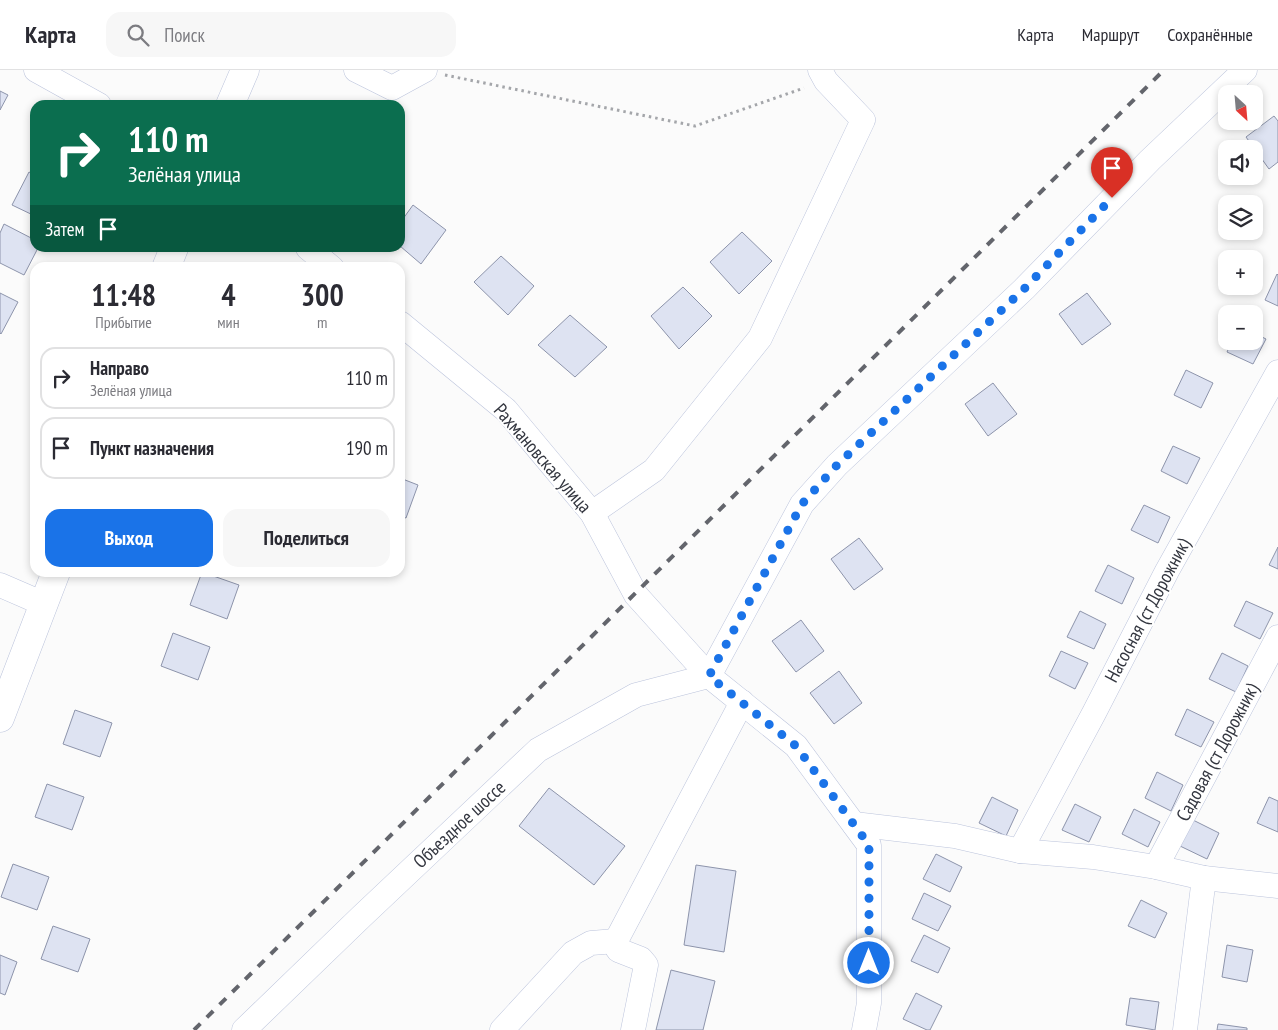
<!DOCTYPE html>
<html lang="ru">
<head>
<meta charset="utf-8">
<style>
  body { margin:0; font-family:"PT Sans Narrow",sans-serif; background:#f7f7f7; color:#2b2b33; height:100vh; display:flex; flex-direction:column; font-size:19px; white-space:nowrap }
  * { box-sizing:border-box; margin:0 }
  p { font-size:16px; color:#7c7c81 }
  .icon { flex:none; width:28px; height:28px; fill:none; stroke:currentColor; stroke-width:2; stroke-linecap:round; stroke-linejoin:round }
  .map { position:relative; flex:1; overflow:hidden }
  .drawer { position:absolute; left:30px; top:192px; width:375px; height:315px; display:flex; flex-direction:column; background:#fff; border-radius:15px; box-shadow:0 2px 8px #0003 }
  .drawer>* { flex:none }
  .top-card { position:absolute; left:30px; top:30px; width:375px; height:152px; border-radius:15px; box-shadow:0 2px 8px #0003; background:#0b6e4f; color:#fff; overflow:hidden }
  .needle { width:32px; rotate:154deg }
  .fabs { position:absolute; left:1218px; top:15px; display:grid; gap:10px }
  .fabs a { display:grid; place-items:center; width:45px; height:45px; border-radius:10px; background:#fff; box-shadow:0 2px 8px #0003; font-size:25px }
  .pin { position:absolute; display:grid; place-items:center; width:42px; height:42px; color:#fff; margin:-51px -21px; border-radius:50% 50% 50% 0; rotate:-45deg; box-shadow:0 0 5px #0007 }
  .pin .icon { rotate:45deg }
  .me { position:absolute; width:55px; margin:-28px; rotate:0deg; stroke-linejoin:round; filter:drop-shadow(0 0 4px #0008) }
  .turn { display:flex; align-items:center; gap:18px; height:105px; padding:0 15px; font-size:22px }
  .turn .icon { width:65px; height:65px; stroke-width:2.5 }
  .turn b { display:block; font-size:35px; line-height:42px }
  .then { display:flex; align-items:center; height:48px; padding:0 15px; background:#0003; gap:10px; font-size:19px }
  .eta { display:flex; justify-content:space-evenly; align-items:center; height:85px; text-align:center }
  .eta b { font-size:30px; font-weight:800; line-height:35px }
  .button { display:flex; gap:10px; margin-top:auto; padding:10px 15px }
  .button a { flex:1; height:58px; border-radius:15px; background:#1a73e8; color:#fff; font-size:20px; font-weight:800; line-height:58px; text-align:center }
  .button a+a { background:#f7f7f7; color:#2b2b33 }
  ul { padding:0; list-style:none }
  li { display:flex; align-items:center; gap:15px; height:62px; margin:0 10px 8px; padding:0 5px; border:2px solid #e1e1e2; border-radius:15px }
  li div { flex:1 }
  li b { display:block; font-size:19px }
  li em { font-style:normal }
  header { display:flex; align-items:center; gap:30px; box-sizing:border-box; height:70px; padding:0 25px; background:#fff; border-bottom:1px solid #e1e1e2 }
  header strong { font-size:24px }
  nav { display:flex; gap:28px; margin-inline-start:auto; font-size:18px }
  .search { width:350px; height:45px; background:#f7f7f7; display:flex; align-items:center; gap:12px; box-sizing:border-box; padding:0 18px; border-radius:15px; color:#7c7c81; font-size:19px }
  .map>svg:first-child { display:block }
</style>
</head>
<body>
<header>
<strong>Карта</strong>
<div class="search"><svg class="icon" aria-label="search" viewBox="0 0 24 24"><circle cx="10" cy="10" r="6"/><path d="M15 15l6 6"/></svg>Поиск</div>
<nav><a>Карта</a><a>Маршрут</a><a>Сохранённые</a></nav>
</header>
<div class="map">
<svg width="1278" height="960" viewBox="0 0 1278 960">
  <rect width="100%" height="100%" fill="#fbfbfb"/>
  <g fill="#dee3f2" stroke="#8d94ab">
    <path d="M0 21 8 25 0 40Z"/>
    <path d="M1274 46 1278 51V92L1269 99 1246 67Z"/>
    <path d="M29 102 35 105V146L12 135Z"/>
    <path d="M413 135 446 160 421 194 400 176V153Z"/>
    <path d="M4 154 35 170V178H38L24 205 0 193V163Z"/>
    <path d="M742 162 772 191 739 224 710 192Z"/>
    <path d="M501 186 534 216 508 245 474 212Z"/>
    <path d="M1277 204 1278 205V236L1265 230Z"/>
    <path d="M683 217 712 246 679 279 651 246Z"/>
    <path d="M0 223 18 232 1 264 0 263Z"/>
    <path d="M1087 223 1111 254 1082 275 1059 244Z"/>
    <path d="M570 245 607 277 575 307 538 275Z"/>
    <path d="M1254 263 1266 269 1253 294 1227 282 1232 271H1254Z"/>
    <path d="M1186 300 1213 313 1201 338 1174 325Z"/>
    <path d="M993 313 1017 344 988 366 965 334Z"/>
    <path d="M1173 376 1200 388 1187 414 1161 401Z"/>
    <path d="M400 408 418 415 406 448 400 446Z"/>
    <path d="M1144 435 1170 447 1158 473 1131 460Z"/>
    <path d="M859 468 883 499 854 520 831 489Z"/>
    <path d="M1278 477V499L1269 495Z"/>
    <path d="M1108 495 1134 508 1122 534 1095 521Z"/>
    <path d="M202 502 239 515 227 549 190 535Z"/>
    <path d="M1246 531 1273 543 1260 569 1234 556Z"/>
    <path d="M1080 541 1106 554 1094 579 1067 567Z"/>
    <path d="M801 550 824 581 796 602 772 571Z"/>
    <path d="M173 563 210 577 198 610 161 596Z"/>
    <path d="M1061 581 1088 593 1075 619 1049 606Z"/>
    <path d="M1222 583 1248 596 1236 622 1209 609Z"/>
    <path d="M839 601 862 633 834 654 810 623Z"/>
    <path d="M1187 639 1214 652 1201 677 1175 665Z"/>
    <path d="M75 640 112 653 100 687 63 674Z"/>
    <path d="M1157 702 1183 715 1171 741 1145 728Z"/>
    <path d="M47 714 84 727 72 760 35 747Z"/>
    <path d="M549 718 625 776 594 815 519 756Z"/>
    <path d="M992 727 1018 740 1006 766 979 753Z"/>
    <path d="M1269 727 1278 731V762L1257 753Z"/>
    <path d="M1075 734 1101 747 1089 772 1062 760Z"/>
    <path d="M1134 739 1160 752 1148 777 1122 764Z"/>
    <path d="M1193 750 1219 763 1207 789 1180 776Z"/>
    <path d="M936 784 962 797 950 822 923 809Z"/>
    <path d="M13 794 49 807 37 840 1 827Z"/>
    <path d="M696 795 736 801 724 882 684 875Z"/>
    <path d="M924 823 951 836 938 861 912 849Z"/>
    <path d="M1141 830 1167 843 1155 868 1128 856Z"/>
    <path d="M53 856 90 869 78 902 41 889Z"/>
    <path d="M924 865 950 878 938 903 911 891Z"/>
    <path d="M1227 875 1253 880 1247 912 1222 907Z"/>
    <path d="M0 885 17 892 5 925 0 923Z"/>
    <path d="M671 900 715 911 703 960H656Z"/>
    <path d="M916 923 942 936 930 960H927L903 949Z"/>
    <path d="M1130 928 1159 932 1155 960 1126 955Z"/>
    <path d="M1218 954 1247 958V960H1217Z"/>
  </g>
  <g fill="none" stroke-linecap="round" stroke-linejoin="round">
    <defs>
      <g id="minor">
        <path d="M36 0 99 35"/>
        <path d="M356 0 392 18 425 0"/>
        <path d="M308 178 332 198"/>
        <path d="M400 253 506 340 592 443 636 525 709 606 796 676 869 775V933L864 960"/>
        <path d="M592 443 654 400 760 268 863 50 826 11 820 0"/>
        <path d="M0 515 44 534"/>
        <path d="M854 754 955 766 1020 781 1093 787 1156 797 1204 808 1278 816"/>
        <path d="M1020 781 1094 643 1167 501 1278 302"/>
        <path d="M1156 797 1278 567"/>
        <path d="M244 960 361 847 538 680 636 625 709 606 802 434 837 395 1024 219 1150 90 1245 0"/>
        <path d="M502 960 573 883 591 873 616 871"/>
        <path d="M633 960 646 895 641 889 618 880 616 876V871L742 632"/>
        <path d="M1185 960 1204 808"/>
      </g>
      <g id="major">
        <path d="M230 35 245 0"/>
        <path d="M166 198 174 178"/>
        <path d="M0 648 56 502"/>
      </g>
    </defs>
    <use href="#minor" stroke="#bcc4dc" stroke-width="25"/>
    <use href="#major" stroke="#bcc4dc" stroke-width="29"/>
    <path stroke="#a4a6aa" stroke-width="3" stroke-dasharray="2.5 4" stroke-linecap="butt" d="M445 5 695 56 804 18"/>
    <use href="#minor" stroke="#fff" stroke-width="24"/>
    <use href="#major" stroke="#fff" stroke-width="28"/>
    <path stroke="#63656c" stroke-width="4" stroke-dasharray="9 9" stroke-linecap="butt" d="M194 960 1164 0"/>
  </g>
  <g fill="none" stroke-linecap="round" stroke-linejoin="round">
    <path stroke="#1a73e8" stroke-width="9" stroke-dasharray="0 16.2" d="M869 893V775L796 676 709 606 802 434 837 395 1024 219 1112 128"/>
  </g>
  <g text-anchor="middle" dominant-baseline="central" stroke-width="4" stroke-linejoin="round" paint-order="stroke">
    <g font-size="19" fill="#343740" stroke="#fff">
      <text transform="translate(543 388) rotate(49)">Рахмановская улица</text>
      <text transform="translate(1147 540) rotate(-62)">Насосная (ст Дорожник)</text>
      <text transform="translate(1217 682) rotate(-62)">Садовая (ст Дорожник)</text>
      <text transform="translate(459 754) rotate(-43)">Объездное шоссе</text>
    </g>
  </g>
</svg>
<div class="fabs">
<a><svg class="needle" viewBox="-14 -14 28 28"><path d="M0-13l5 13h-10z" fill="#e53935"/><path d="M0 13l5-13h-10z" fill="#7c7c81"/></svg></a>
<a><svg class="icon" aria-label="sound" viewBox="0 0 24 24"><path d="M4 9h4l5-4v14l-5-4H4zM17 9q2 3 0 6"/></svg></a>
<a><svg class="icon" aria-label="layers" viewBox="0 0 24 24"><path d="M12 4l9 5-9 5-9-5zM3 14l9 5 9-5"/></svg></a>
<a>+</a>
<a>−</a>
</div>
<div class="pin" style="left:1112px;top:128px;background:#d93025"><svg class="icon" aria-label="arrive" viewBox="0 0 24 24"><path d="M6 21V4h12l-3 4 3 4H6"/></svg></div>
<svg class="me" style="left:869px;top:893px" viewBox="-20 -20 40 40"><circle r="17" fill="#1a73e8" stroke="#fff" stroke-width="3"/><path d="M0-11L8 9 0 5-8 9z" fill="#fff"/></svg>
<div class="top-card">
<div class="turn"><svg class="icon" aria-label="right" viewBox="0 0 24 24"><path d="M7 20v-9h11M14 6l5 5-5 5"/></svg><div><b>110 m</b>Зелёная улица</div></div>
<div class="then">Затем<svg class="icon" aria-label="arrive" viewBox="0 0 24 24"><path d="M6 21V4h12l-3 4 3 4H6"/></svg></div>
</div>
<section class="drawer">
<div class="eta">
<div><b>11:48</b><p>Прибытие</p></div>
<div><b>4</b><p>мин</p></div>
<div><b>300</b><p>m</p></div>
</div>
<ul>
<li><svg class="icon" aria-label="right" viewBox="0 0 24 24"><path d="M7 20v-9h11M14 6l5 5-5 5"/></svg><div><b>Направо</b><p>Зелёная улица</p></div><em>110 m</em></li>
<li><svg class="icon" aria-label="arrive" viewBox="0 0 24 24"><path d="M6 21V4h12l-3 4 3 4H6"/></svg><div><b>Пункт назначения</b></div><em>190 m</em></li>
</ul>
<div class="button"><a>Выход</a><a>Поделиться</a></div>
</section>
</div>
</body>
</html>
